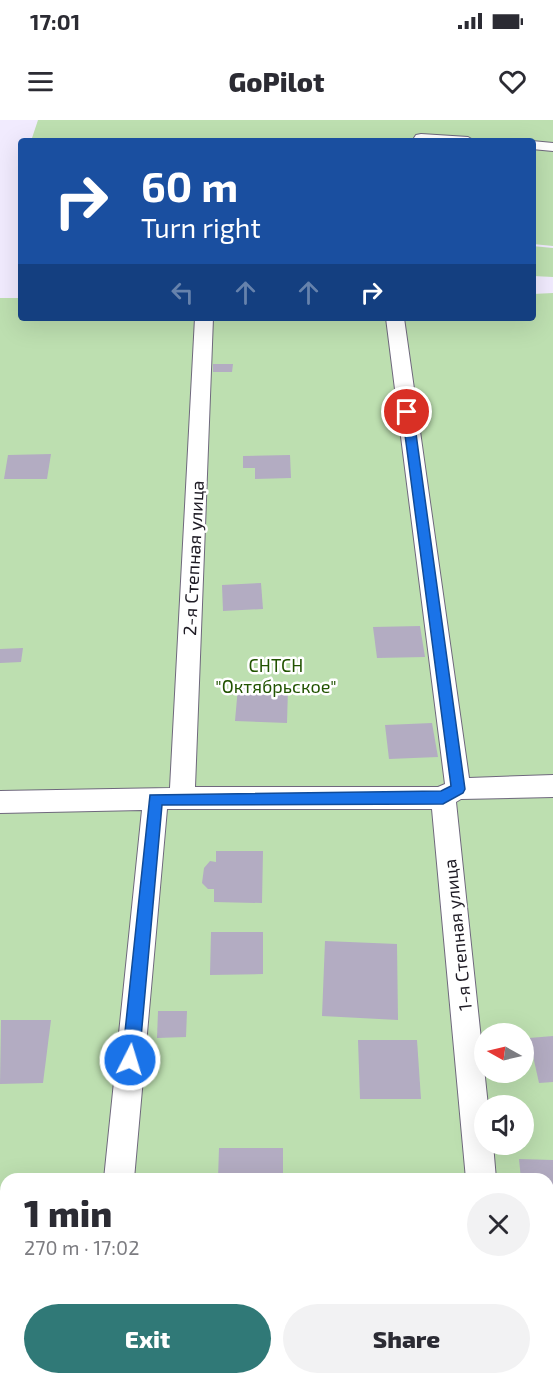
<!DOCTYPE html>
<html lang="en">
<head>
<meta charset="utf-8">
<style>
  body { margin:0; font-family:"Exo 2",sans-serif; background:#f2f2f3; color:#2b2b33; height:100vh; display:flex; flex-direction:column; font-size:22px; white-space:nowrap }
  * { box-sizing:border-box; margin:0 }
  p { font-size:20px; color:#7c7c81 }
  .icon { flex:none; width:33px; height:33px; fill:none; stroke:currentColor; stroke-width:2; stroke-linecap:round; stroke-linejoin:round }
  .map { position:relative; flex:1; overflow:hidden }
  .details { position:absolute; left:0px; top:1053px; width:554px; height:212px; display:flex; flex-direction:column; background:#fff; border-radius:18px 18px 0 0; box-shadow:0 6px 24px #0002 }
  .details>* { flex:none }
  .banner { position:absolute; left:18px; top:18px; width:518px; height:183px; border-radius:6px; box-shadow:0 6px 24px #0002; background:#1a4fa0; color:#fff; overflow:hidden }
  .needle { width:39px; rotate:278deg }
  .tools { position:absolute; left:474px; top:903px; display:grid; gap:12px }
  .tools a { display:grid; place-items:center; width:60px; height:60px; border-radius:50%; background:#fff; box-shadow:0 6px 24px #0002; font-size:30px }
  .pin { position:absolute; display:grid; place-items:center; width:51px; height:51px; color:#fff; margin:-26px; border:3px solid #fff; border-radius:50%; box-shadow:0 2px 6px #0007 }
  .me { position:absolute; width:66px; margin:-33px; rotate:5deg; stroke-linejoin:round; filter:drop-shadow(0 0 4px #0008) }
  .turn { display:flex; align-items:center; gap:21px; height:126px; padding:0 24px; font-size:27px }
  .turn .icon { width:78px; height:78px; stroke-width:2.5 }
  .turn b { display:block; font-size:42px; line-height:51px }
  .lanes { display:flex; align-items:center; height:57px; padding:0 24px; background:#0003; justify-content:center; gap:30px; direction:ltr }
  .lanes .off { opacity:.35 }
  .round { display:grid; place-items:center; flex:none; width:63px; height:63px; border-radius:32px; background:#f2f2f3 }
  .headline { display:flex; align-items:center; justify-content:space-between; height:102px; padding:0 24px }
  h1 { font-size:36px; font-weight:800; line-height:45px }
  .button { display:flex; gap:12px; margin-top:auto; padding:12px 24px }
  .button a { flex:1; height:69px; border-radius:36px; background:#307977; color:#fff; font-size:24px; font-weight:800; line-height:69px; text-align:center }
  .button a+a { background:#f2f2f3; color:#2b2b33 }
  .status { display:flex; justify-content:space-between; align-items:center; height:42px; padding:0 30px; background:#fff; direction:ltr }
  .status svg { height:16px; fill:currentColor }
  header { display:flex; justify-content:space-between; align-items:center; height:78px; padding:0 24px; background:#fff; font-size:27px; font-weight:800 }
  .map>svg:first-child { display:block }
</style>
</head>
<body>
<div class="status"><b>17:01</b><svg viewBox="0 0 49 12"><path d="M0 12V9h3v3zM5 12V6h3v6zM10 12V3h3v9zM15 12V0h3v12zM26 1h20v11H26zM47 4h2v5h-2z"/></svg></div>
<header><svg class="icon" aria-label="menu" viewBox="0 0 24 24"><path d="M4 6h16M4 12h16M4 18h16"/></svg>GoPilot<svg class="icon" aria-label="heart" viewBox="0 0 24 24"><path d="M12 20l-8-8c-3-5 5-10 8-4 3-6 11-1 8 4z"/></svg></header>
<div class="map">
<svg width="553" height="1264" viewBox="0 0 553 1264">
  <rect width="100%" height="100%" fill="#f1ebfe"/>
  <g fill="#bddfb0" fill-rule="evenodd">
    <path d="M38 0H553V126L533 124 532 21H31Z"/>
    <path d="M532 126 553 128V157L533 156Z"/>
    <path d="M553 173V1264H0V178H21V198H532L533 174ZM484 914H524V952H484ZM484 986H524V1024H484ZM6 1059H548V1258H6Z"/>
  </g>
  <g fill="#b3acc2">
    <path d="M213 244H233L232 252H213Z"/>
    <path d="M51 334 47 359H4L8 335Z"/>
    <path d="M290 335 291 358 255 359V348H243V336Z"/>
    <path d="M261 463 263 489 223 491 222 465Z"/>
    <path d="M420 506 425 537 377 538 373 507Z"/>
    <path d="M23 528 21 542 0 543V529Z"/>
    <path d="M238 567 288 568 287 603 235 601Z"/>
    <path d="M432 603 438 637 389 639 385 605Z"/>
    <path d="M216 731H263L262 783 214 782V769H208L202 763 204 748 210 741 216 742Z"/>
    <path d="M211 812H263V854L210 855Z"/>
    <path d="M325 821 397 824 398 900 322 896Z"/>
    <path d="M158 891H187L186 917 157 918Z"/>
    <path d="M1 900H51L43 963 0 964Z"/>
    <path d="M553 916V962L539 963 529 918Z"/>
    <path d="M358 920H417L421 979H360Z"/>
    <path d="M219 1028H283V1059H218Z"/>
    <path d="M519 1039 553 1040V1115H548V1059H521Z"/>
    <path d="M0 1256H6V1258H58V1264H0Z"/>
    <path d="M518 1258H547L548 1264H519Z"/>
    <path d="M423 1261 458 1262 459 1264H423Z"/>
  </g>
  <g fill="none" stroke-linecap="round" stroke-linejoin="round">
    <defs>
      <g id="street">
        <path d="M421 14 468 17 475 21H416L414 18 416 15Z"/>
        <path d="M531 21H532L553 23V31L532 29Z"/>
        <path d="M195 198H213L195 667H438L445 664 386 198H404L469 658 553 655V677L461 679 456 682 488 986H484V1024H493L496 1059H466L432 689H167L134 1059H104L142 690 0 693V671L170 668Z"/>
        <path d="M83 1258H117L116 1264H82Z"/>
        <rect x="484" y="1258" width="34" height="6"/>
      </g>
    </defs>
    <use href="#street" stroke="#6f687d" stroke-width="2"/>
    <use href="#street" fill="#fff" fill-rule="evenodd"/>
  </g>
  <path fill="#1a73e8" stroke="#114b97" stroke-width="1.5" d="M407 289 413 292 465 669 463 673 443 684 162 685 139 940 136 946 130 948 125 946 122 940 150 675 441 671 451 666 402 292Z"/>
  <g text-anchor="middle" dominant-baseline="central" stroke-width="5" stroke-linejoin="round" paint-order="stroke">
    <g font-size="18" fill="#1e1b24" stroke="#fff">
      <text transform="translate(193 438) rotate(-87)">2-я Степная улица</text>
      <text transform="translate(457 815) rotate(-96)">1-я Степная улица</text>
    </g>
    <g font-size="18" fill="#215300" stroke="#fff">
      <text x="276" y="545">СНТСН<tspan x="276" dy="21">"Октябрьское"</tspan></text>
    </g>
  </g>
</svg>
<div class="tools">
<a><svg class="needle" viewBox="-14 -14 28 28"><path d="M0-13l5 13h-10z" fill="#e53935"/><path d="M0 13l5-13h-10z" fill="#7c7c81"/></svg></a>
<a><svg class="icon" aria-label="sound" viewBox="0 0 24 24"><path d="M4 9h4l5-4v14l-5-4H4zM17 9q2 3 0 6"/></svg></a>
</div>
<div class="pin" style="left:407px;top:292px;background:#d93025"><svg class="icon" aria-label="arrive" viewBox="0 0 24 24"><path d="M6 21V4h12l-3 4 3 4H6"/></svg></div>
<svg class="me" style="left:130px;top:940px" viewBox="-20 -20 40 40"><circle r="17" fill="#1a73e8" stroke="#fff" stroke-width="3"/><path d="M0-11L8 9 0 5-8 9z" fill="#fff"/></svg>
<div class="banner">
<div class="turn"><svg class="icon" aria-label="right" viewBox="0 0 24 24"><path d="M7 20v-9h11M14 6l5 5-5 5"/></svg><div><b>60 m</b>Turn right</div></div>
<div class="lanes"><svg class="icon off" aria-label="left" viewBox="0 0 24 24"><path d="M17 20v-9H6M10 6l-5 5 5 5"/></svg><svg class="icon off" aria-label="ahead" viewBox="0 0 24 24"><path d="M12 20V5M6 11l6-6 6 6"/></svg><svg class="icon off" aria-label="ahead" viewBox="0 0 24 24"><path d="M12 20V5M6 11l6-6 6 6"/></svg><svg class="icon" aria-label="right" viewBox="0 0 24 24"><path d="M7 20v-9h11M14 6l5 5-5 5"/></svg></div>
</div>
<section class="details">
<div class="headline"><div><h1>1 min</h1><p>270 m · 17:02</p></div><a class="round"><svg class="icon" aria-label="close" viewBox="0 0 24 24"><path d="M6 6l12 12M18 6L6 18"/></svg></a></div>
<div class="button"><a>Exit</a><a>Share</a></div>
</section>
</div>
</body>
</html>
